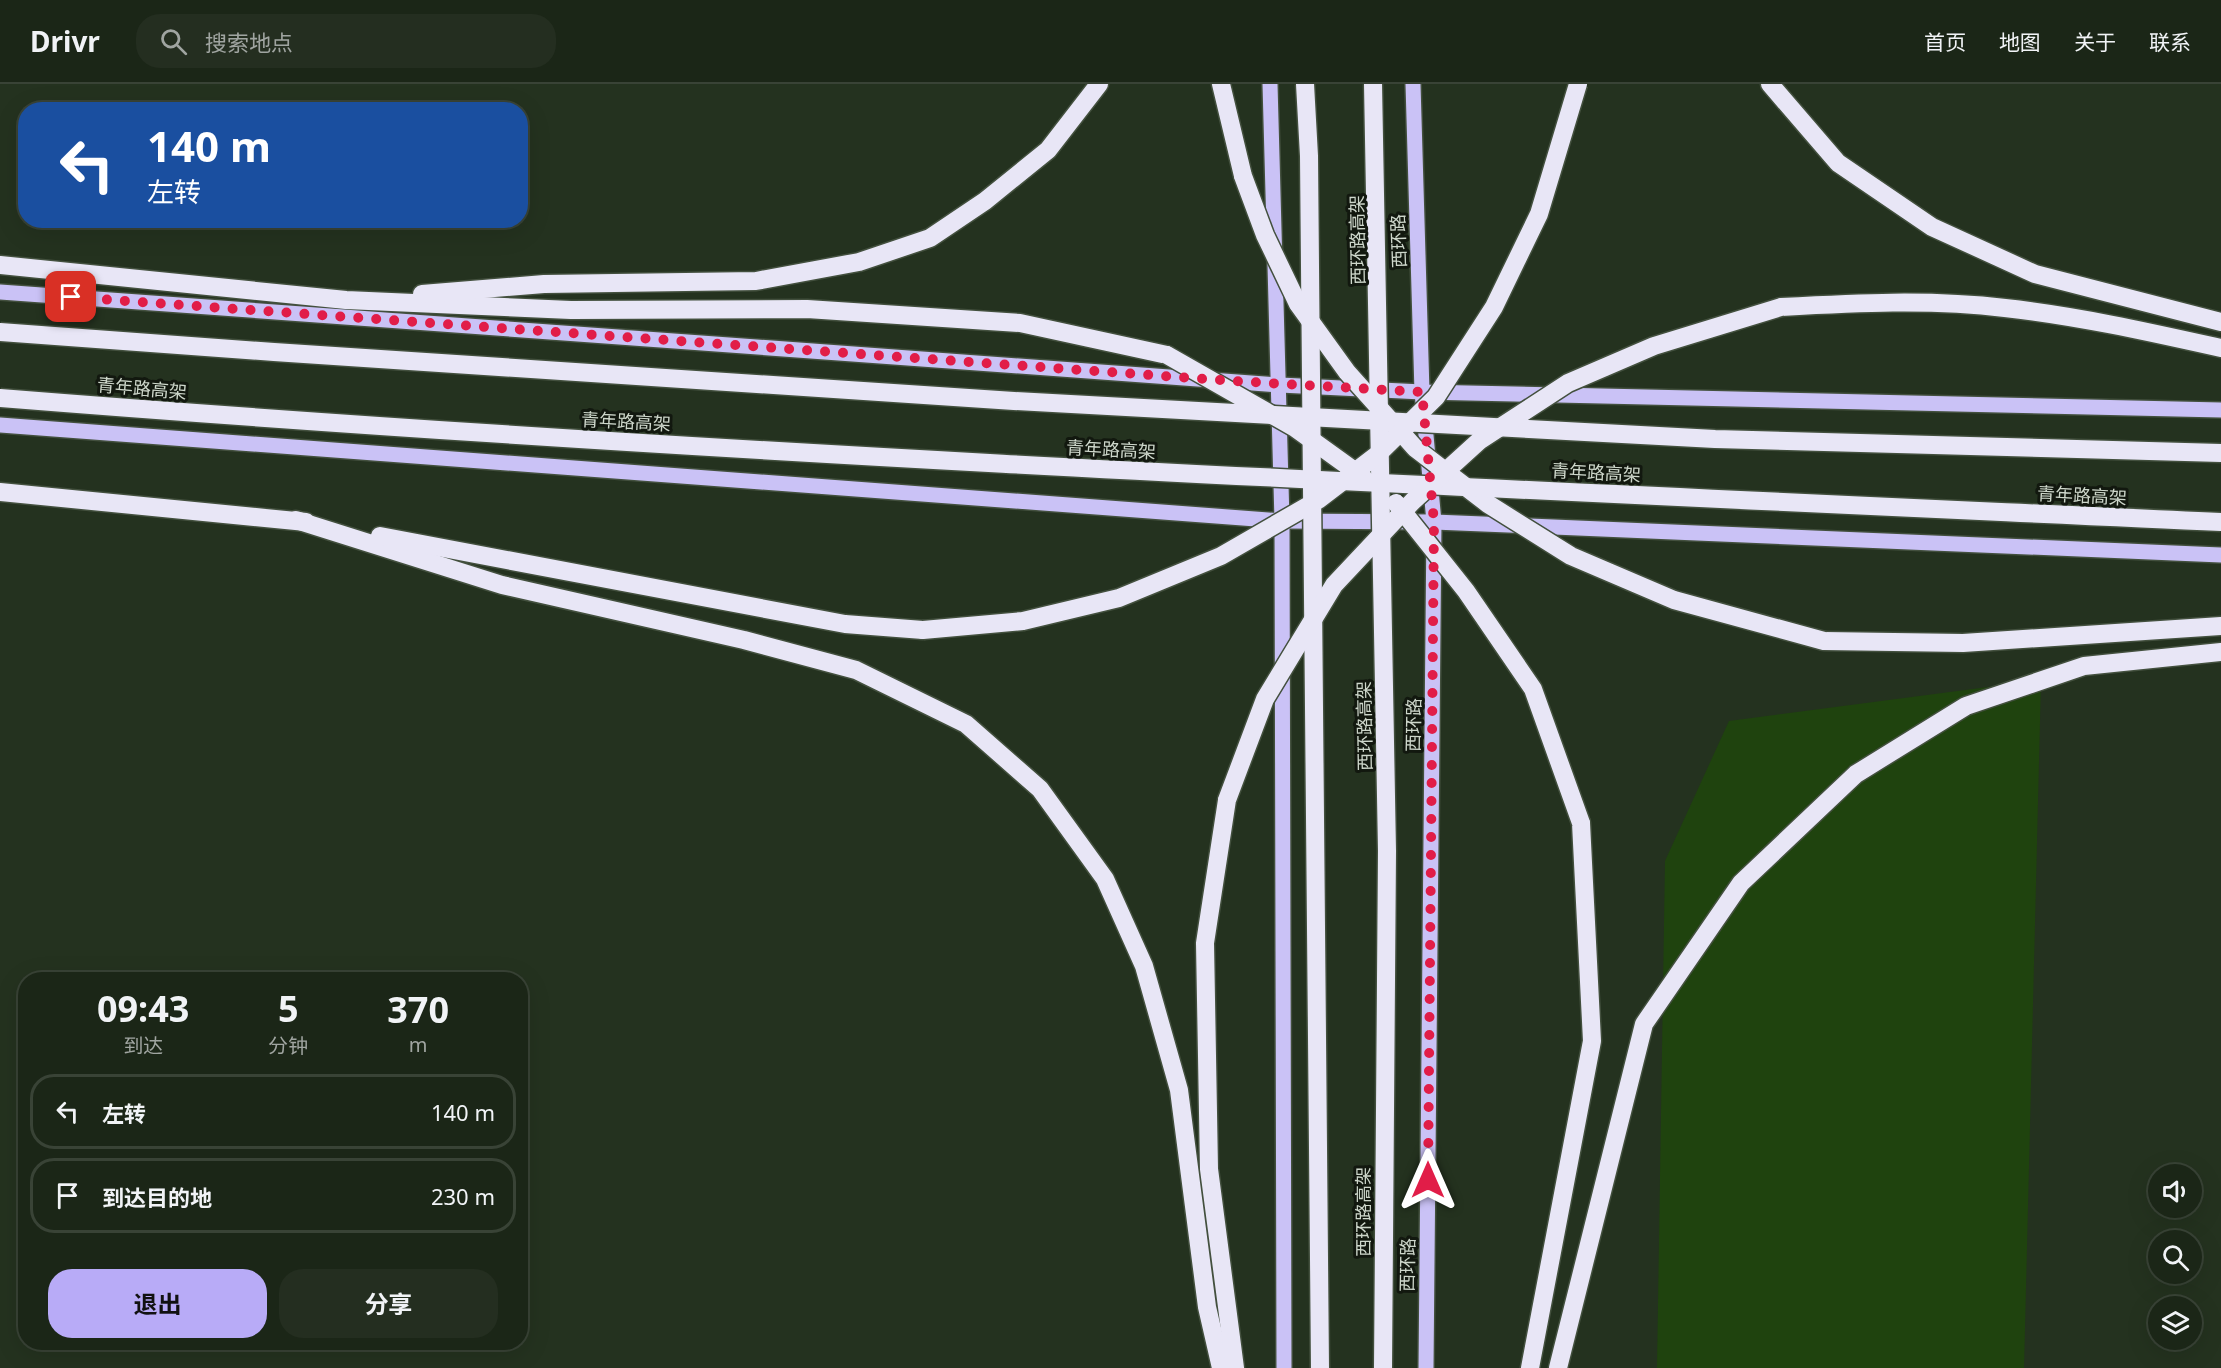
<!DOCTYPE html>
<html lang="zh">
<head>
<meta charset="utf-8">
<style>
  body { margin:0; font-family:"Noto Sans","Noto Sans SC",sans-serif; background:#242e20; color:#f1f3f6; height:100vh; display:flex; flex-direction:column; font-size:22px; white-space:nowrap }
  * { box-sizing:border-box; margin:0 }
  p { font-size:20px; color:#a0a5a1 }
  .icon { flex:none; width:33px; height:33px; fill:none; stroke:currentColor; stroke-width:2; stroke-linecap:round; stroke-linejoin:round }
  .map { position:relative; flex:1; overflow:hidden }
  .drawer { position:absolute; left:18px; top:888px; width:510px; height:378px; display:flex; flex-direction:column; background:#1b2617; border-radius:24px; box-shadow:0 6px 24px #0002,0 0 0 2px #394336 }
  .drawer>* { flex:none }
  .hud { position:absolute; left:18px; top:18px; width:510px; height:126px; border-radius:24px; box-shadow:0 6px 24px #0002,0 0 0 2px #394336; background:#1a4fa0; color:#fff; overflow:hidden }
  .buttons { position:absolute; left:2148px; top:1080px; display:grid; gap:12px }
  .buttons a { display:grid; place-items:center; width:54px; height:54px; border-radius:50%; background:#1b2617; box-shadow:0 6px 24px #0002,0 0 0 2px #394336; font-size:30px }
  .pin { position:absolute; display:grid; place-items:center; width:51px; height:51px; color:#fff; margin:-26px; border-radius:12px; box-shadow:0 3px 9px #0006 }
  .me { position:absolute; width:66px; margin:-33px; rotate:0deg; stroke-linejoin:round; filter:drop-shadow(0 0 4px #0008) }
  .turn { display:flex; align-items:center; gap:21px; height:126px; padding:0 30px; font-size:27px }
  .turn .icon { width:78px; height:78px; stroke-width:2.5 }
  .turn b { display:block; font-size:42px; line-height:51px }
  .eta { display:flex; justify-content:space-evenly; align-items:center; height:102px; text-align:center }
  .eta b { font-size:36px; font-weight:700; line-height:42px }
  .button { display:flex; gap:12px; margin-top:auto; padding:12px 30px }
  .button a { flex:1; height:69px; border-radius:24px; background:#b8abf7; color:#111; font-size:24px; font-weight:700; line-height:69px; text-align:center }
  .button a+a { background:#242e20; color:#f1f3f6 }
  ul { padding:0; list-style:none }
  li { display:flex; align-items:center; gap:18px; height:75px; margin:0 12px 9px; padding:0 18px; border:3px solid #394336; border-radius:24px }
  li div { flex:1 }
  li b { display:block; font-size:22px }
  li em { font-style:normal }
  header { display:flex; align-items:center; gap:36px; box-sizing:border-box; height:84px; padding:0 30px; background:#1b2617; border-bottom:2px solid #394336 }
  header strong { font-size:28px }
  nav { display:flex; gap:33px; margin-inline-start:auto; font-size:21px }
  .search { width:420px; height:54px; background:#242e20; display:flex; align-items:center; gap:15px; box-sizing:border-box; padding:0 21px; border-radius:24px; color:#a0a5a1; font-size:22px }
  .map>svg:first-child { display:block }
</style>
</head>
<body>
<header>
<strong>Drivr</strong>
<div class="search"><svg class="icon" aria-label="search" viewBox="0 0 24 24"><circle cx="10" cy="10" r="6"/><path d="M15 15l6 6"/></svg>搜索地点</div>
<nav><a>首页</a><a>地图</a><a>关于</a><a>联系</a></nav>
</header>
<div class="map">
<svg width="2221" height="1284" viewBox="0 0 2221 1284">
  <rect width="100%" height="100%" fill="#24321f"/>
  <path fill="#1f430e" d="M2041 596 2024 1284H1657L1665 777 1729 637Z"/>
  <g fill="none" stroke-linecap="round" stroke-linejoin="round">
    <defs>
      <g id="major">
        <path d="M1270 0 1282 437 1284 1284"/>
        <path d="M1413 0 1422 308 1434 438 1426 1284"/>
        <path d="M0 208 1280 301 1422 308 2221 326"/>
        <path d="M0 341 1282 437 1434 438 2221 471"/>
      </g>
      <g id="highway">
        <path d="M1221 0 1243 92"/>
        <path d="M1770 0 1838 79 1932 143 2035 190 2221 238"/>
        <path d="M0 181 346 216 571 226 807 225 1020 239 1167 271"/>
        <path d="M422 210 544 200 756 197 859 178 930 154 985 117 1048 66 1099 0"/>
        <path d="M1781 223C1855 219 1930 215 2005 224 2078 232 2149 248 2221 264"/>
        <path d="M0 408 306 438"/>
        <path d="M296 436 502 501 744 556 856 586 966 640 1040 705 1105 795 1144 882 1179 1006 1207 1223 1221 1284"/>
        <path d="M380 452 845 540 923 546"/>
        <path d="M1824 557 1963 559 2221 542"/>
        <path d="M1227 716 1205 859 1209 1085 1235 1284"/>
        <path d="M1530 1284 1592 957 1581 739"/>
        <path d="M1558 1284 1644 940 1741 799 1856 690 1966 622 2084 582 2221 568"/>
      </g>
    </defs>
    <use href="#major" stroke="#43503e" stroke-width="18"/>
    <use href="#highway" stroke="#43503e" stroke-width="21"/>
    <use href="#major" stroke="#cac2f6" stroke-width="15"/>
    <use href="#highway" stroke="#e8e6f6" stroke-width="18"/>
    <defs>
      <g id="highway-bridge">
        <path d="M1305 0 1309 72 1320 1284"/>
        <path d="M1373 0 1387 767 1383 1284"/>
        <path d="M1243 92 1265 151 1298 220 1347 288 1415 364 1488 420 1571 472 1674 516 1824 557"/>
        <path d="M0 248 274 268 1014 317 1715 355 2221 369"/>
        <path d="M1167 271 1295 344 1363 393"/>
        <path d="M0 314C739 373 1480 404 2221 438"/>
        <path d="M1396 419 1466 507 1533 605 1581 739"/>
        <path d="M923 546 1023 537 1119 514 1221 472 1318 416 1377 371 1436 313 1494 223 1539 130 1578 0"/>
        <path d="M1227 716 1265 615 1334 501 1413 417 1479 357 1568 299 1654 262 1781 223"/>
      </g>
    </defs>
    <use href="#highway-bridge" stroke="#43503e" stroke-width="21" stroke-linecap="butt"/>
    <use href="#highway-bridge" stroke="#e8e6f6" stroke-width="18"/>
  </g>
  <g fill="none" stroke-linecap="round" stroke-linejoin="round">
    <path stroke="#e11d48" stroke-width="10" stroke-dasharray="0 18" d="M71 213 1233 297 1422 308 1434 438 1428 1096"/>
  </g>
  <g text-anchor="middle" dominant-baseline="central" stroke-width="6" stroke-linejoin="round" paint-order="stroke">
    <g font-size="18" fill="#ced7cb" stroke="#12180f">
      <text transform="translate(1357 156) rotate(-91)">西环路高架</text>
      <text transform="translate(1398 157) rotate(-92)">西环路</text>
      <text transform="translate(142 304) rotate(5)">青年路高架</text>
      <text transform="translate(626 337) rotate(3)">青年路高架</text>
      <text transform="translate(1111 365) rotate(3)">青年路高架</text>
      <text transform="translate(1596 388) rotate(3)">青年路高架</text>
      <text transform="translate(2082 411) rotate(3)">青年路高架</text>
      <text transform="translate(1413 641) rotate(-89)">西环路</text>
      <text transform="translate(1364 642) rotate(-91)">西环路高架</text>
      <text transform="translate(1363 1128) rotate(-90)">西环路高架</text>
      <text transform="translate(1407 1181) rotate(-89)">西环路</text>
    </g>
  </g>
</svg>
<div class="buttons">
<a><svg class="icon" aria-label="sound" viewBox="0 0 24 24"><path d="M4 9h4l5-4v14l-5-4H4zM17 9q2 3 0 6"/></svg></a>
<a><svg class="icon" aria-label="search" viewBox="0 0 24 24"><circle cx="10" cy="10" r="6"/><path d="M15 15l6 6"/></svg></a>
<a><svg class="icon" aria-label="layers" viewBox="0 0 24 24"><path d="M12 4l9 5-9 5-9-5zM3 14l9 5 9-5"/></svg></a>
</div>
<div class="pin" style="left:71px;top:213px;background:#d93025"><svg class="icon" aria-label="arrive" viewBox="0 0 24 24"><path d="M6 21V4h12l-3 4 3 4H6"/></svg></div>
<svg class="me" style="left:1428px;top:1096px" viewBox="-20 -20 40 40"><path d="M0-17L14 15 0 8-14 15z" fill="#e11d48" stroke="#fff" stroke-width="4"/></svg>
<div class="hud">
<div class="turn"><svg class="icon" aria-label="left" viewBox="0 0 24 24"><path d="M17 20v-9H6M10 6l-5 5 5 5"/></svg><div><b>140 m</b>左转</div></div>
</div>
<section class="drawer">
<div class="eta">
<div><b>09:43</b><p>到达</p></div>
<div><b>5</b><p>分钟</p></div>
<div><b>370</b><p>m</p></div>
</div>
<ul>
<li><svg class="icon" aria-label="left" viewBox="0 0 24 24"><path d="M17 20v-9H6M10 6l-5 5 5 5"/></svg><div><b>左转</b></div><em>140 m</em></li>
<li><svg class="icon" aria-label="arrive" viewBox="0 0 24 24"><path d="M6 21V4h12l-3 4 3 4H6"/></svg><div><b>到达目的地</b></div><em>230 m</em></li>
</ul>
<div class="button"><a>退出</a><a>分享</a></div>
</section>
</div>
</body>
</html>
